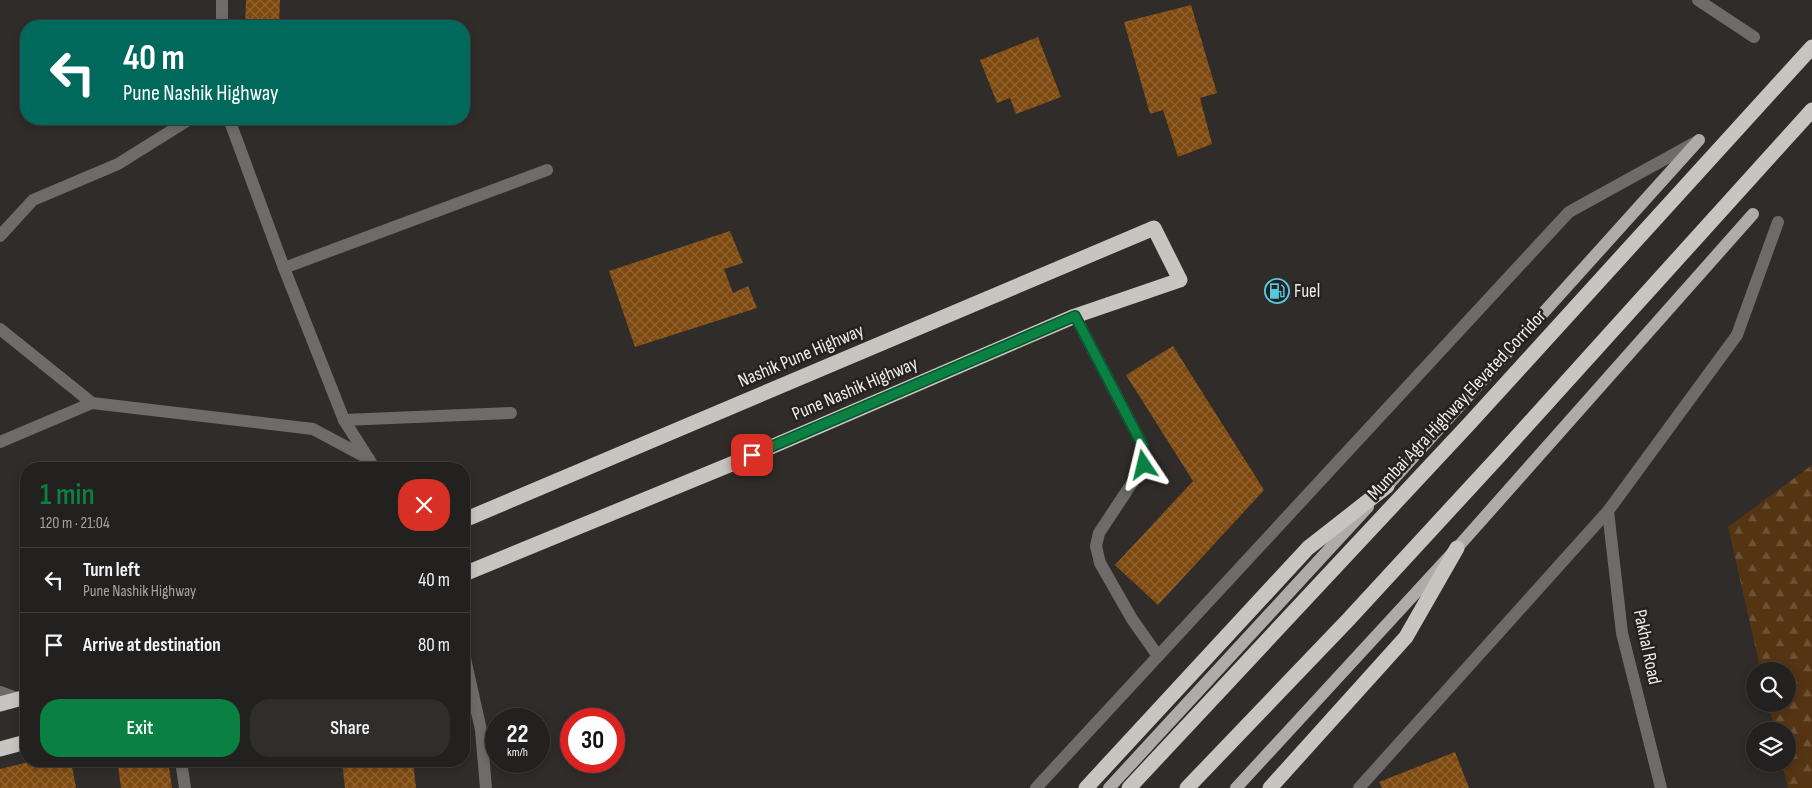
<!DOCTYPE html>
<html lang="en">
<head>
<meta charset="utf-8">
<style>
  body { margin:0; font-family:"Sofia Sans Condensed",sans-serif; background:#2f2e2c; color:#f1f3f6; height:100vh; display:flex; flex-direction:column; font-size:19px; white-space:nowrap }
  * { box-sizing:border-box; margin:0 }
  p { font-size:16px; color:#a3a3a4 }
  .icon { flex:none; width:28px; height:28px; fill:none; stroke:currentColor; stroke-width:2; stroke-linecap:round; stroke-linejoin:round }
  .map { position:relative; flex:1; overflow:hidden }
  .side { position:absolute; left:20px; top:462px; width:450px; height:305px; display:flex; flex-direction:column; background:#23211f; border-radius:20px; box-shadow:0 2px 8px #0003,0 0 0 1px #403e3d }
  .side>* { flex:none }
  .top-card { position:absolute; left:20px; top:20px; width:450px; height:105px; border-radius:20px; box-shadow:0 2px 8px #0003,0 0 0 1px #403e3d; background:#00695c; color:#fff; overflow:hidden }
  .controls { position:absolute; left:1746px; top:662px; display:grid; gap:10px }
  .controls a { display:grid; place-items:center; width:50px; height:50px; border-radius:50%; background:#23211f; box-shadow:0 2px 8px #0003,0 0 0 1px #403e3d; font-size:25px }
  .speed { position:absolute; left:485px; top:708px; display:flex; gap:10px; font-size:25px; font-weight:700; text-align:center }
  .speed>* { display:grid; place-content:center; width:65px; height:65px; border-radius:50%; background:#23211f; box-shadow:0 2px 8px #0003,0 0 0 1px #403e3d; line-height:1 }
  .speed small { font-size:12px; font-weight:400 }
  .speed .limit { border:8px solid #d22; background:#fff; color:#111 }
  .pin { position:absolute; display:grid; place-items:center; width:42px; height:42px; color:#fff; margin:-21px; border-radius:10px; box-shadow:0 2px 8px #0006 }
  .me { position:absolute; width:55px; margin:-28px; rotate:350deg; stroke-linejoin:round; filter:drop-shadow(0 0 4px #0008) }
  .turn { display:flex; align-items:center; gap:18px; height:105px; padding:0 20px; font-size:22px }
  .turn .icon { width:65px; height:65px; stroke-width:2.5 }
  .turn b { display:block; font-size:35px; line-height:42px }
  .round { display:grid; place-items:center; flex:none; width:52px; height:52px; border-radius:20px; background:#2f2e2c }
  .headline { display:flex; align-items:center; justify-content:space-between; height:85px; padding:0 20px }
  h1 { font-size:30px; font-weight:600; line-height:38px; color:#0b8043 }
  .action { display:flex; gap:10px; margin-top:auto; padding:10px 20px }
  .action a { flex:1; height:58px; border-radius:20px; background:#0b8043; color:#fff; font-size:20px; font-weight:600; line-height:58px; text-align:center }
  .action a+a { background:#2f2e2c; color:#f1f3f6 }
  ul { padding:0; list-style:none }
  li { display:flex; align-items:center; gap:15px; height:65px; padding:0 20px; border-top:1px solid #403e3d }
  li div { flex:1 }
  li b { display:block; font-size:19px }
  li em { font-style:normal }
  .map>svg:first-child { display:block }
</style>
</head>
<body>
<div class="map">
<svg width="1812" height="788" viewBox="0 0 1812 788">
  <defs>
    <pattern id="forest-firs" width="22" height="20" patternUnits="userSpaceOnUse" patternTransform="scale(1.25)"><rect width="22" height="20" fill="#553414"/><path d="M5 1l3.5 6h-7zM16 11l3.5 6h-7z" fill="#6e5236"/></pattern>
    <pattern id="building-cross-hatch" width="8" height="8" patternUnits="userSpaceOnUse" patternTransform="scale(1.25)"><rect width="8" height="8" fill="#7e4a10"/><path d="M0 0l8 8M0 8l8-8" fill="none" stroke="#916433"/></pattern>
  </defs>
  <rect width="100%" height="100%" fill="#2f2c29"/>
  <path fill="url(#forest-firs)" d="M1812 465V788H1788L1782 764H1788V731H1775L1768 704H1788V671H1761L1728 527Z"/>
  <g fill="url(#building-cross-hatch)">
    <path d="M246 0H280L279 26H245Z"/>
    <path d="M1191 5 1217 93 1200 98 1212 144 1178 157 1163 110 1150 114 1124 22Z"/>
    <path d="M1038 37 1061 97 1016 114 1010 98 997 103 980 60Z"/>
    <path d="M730 231 743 263 724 269 733 293 748 286 757 308 635 347 609 271Z"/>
    <path d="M1173 346 1264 490 1158 605 1115 565 1193 481 1126 375Z"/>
    <path d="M1455 752 1469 788H1382L1379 782Z"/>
    <path d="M33 761H71L76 788H0V769Z"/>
    <path d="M151 761H168L172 788H121L118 766Z"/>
    <path d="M342 761H413L416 788H345Z"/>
  </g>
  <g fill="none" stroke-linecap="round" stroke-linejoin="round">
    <g stroke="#6e6c6a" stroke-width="12">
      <path d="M1698 0 1754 37"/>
      <path d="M222 26V0"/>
      <path d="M229 119 284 268 344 420 375 469"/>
      <path d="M0 236 33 200 118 164 190 119"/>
      <path d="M284 268 547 170"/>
      <path d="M1075 316 1143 446 1144 465 1099 533 1096 546 1100 563 1132 619 1158 656"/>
      <path d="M0 329 92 403 313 429 369 459"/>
      <path d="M344 420 511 413"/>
      <path d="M0 442 92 403"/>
      <path d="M1608 511 1622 633 1661 788"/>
      <path d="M464 654 481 730 486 788"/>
      <path d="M0 692 19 699"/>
      <path d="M181 761 185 788"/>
      <path d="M1036 788 1569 212 1696 142"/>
      <path d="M1359 788 1608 511 1737 335 1778 222"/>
    </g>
    <g stroke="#aeaba8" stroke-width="12">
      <path d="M1382 492 1699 140"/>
      <path d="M1109 788 1368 507"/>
      <path d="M1236 788 1457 548 1753 214"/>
    </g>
    <g stroke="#c8c4c0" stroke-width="15">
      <path d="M464 520 1154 228 1180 280 1075 316 734 463 464 574"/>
      <path d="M0 704 26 697"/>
      <path d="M0 749 26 742"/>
      <path d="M1086 788 1308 548 1387 486"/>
      <path d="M1129 788 1469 424 1812 47"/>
      <path d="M1187 788 1348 620 1501 454 1812 110"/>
      <path d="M1270 788 1406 637 1457 548"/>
    </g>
  </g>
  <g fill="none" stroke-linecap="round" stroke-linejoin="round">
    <defs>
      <path id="route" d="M752 455 1075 316 1143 446 1144 465"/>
    </defs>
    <use href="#route" stroke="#07532c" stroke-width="12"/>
    <use href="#route" stroke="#0b8043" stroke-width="9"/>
  </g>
  <defs>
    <symbol id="fuel-ring" viewBox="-11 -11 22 22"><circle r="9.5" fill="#25221f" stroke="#56c9e0" stroke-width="1.5"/><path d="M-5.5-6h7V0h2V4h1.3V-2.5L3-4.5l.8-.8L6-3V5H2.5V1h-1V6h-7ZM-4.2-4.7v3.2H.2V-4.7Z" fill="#56c9e0"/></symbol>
  </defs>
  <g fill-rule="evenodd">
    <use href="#fuel-ring" x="1263" y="277" width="28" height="28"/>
  </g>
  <g text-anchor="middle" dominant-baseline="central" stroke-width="5" stroke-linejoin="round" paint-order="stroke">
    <g font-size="19" fill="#f0eeec" stroke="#25221f" text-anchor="start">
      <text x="1294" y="291">Fuel</text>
    </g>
    <g font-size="19" fill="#f0eeec" stroke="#25221f">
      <text transform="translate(801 356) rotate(-23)">Nashik Pune Highway</text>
      <text transform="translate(855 389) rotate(-23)">Pune Nashik Highway</text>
      <text transform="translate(1457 405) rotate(-47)">Mumbai Agra Highway Elevated Corridor</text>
      <text transform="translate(1647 647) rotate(78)">Pakhal Road</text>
    </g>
  </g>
</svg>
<div class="controls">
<a><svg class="icon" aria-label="search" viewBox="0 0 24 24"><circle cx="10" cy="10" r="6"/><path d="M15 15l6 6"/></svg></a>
<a><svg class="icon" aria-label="layers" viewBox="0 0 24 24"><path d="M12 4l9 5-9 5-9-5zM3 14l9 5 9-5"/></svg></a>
</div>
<div class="speed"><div>22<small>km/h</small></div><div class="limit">30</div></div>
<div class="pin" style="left:752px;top:455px;background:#d93025"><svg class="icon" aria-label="arrive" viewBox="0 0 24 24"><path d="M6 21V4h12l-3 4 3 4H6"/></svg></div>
<svg class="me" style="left:1144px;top:465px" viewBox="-20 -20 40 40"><path d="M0-17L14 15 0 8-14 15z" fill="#0b8043" stroke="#fff" stroke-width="4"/></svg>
<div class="top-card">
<div class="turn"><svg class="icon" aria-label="left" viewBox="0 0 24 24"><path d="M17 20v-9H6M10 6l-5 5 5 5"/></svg><div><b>40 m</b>Pune Nashik Highway</div></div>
</div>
<section class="side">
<div class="headline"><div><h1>1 min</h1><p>120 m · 21:04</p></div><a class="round" style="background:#d93025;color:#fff"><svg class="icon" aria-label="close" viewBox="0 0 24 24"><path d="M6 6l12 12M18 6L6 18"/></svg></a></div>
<ul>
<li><svg class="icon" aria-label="left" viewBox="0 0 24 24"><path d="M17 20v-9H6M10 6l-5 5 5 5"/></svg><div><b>Turn left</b><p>Pune Nashik Highway</p></div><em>40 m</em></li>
<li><svg class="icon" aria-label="arrive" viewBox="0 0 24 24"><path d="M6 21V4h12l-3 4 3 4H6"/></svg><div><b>Arrive at destination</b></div><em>80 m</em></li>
</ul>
<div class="action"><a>Exit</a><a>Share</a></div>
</section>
</div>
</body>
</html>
